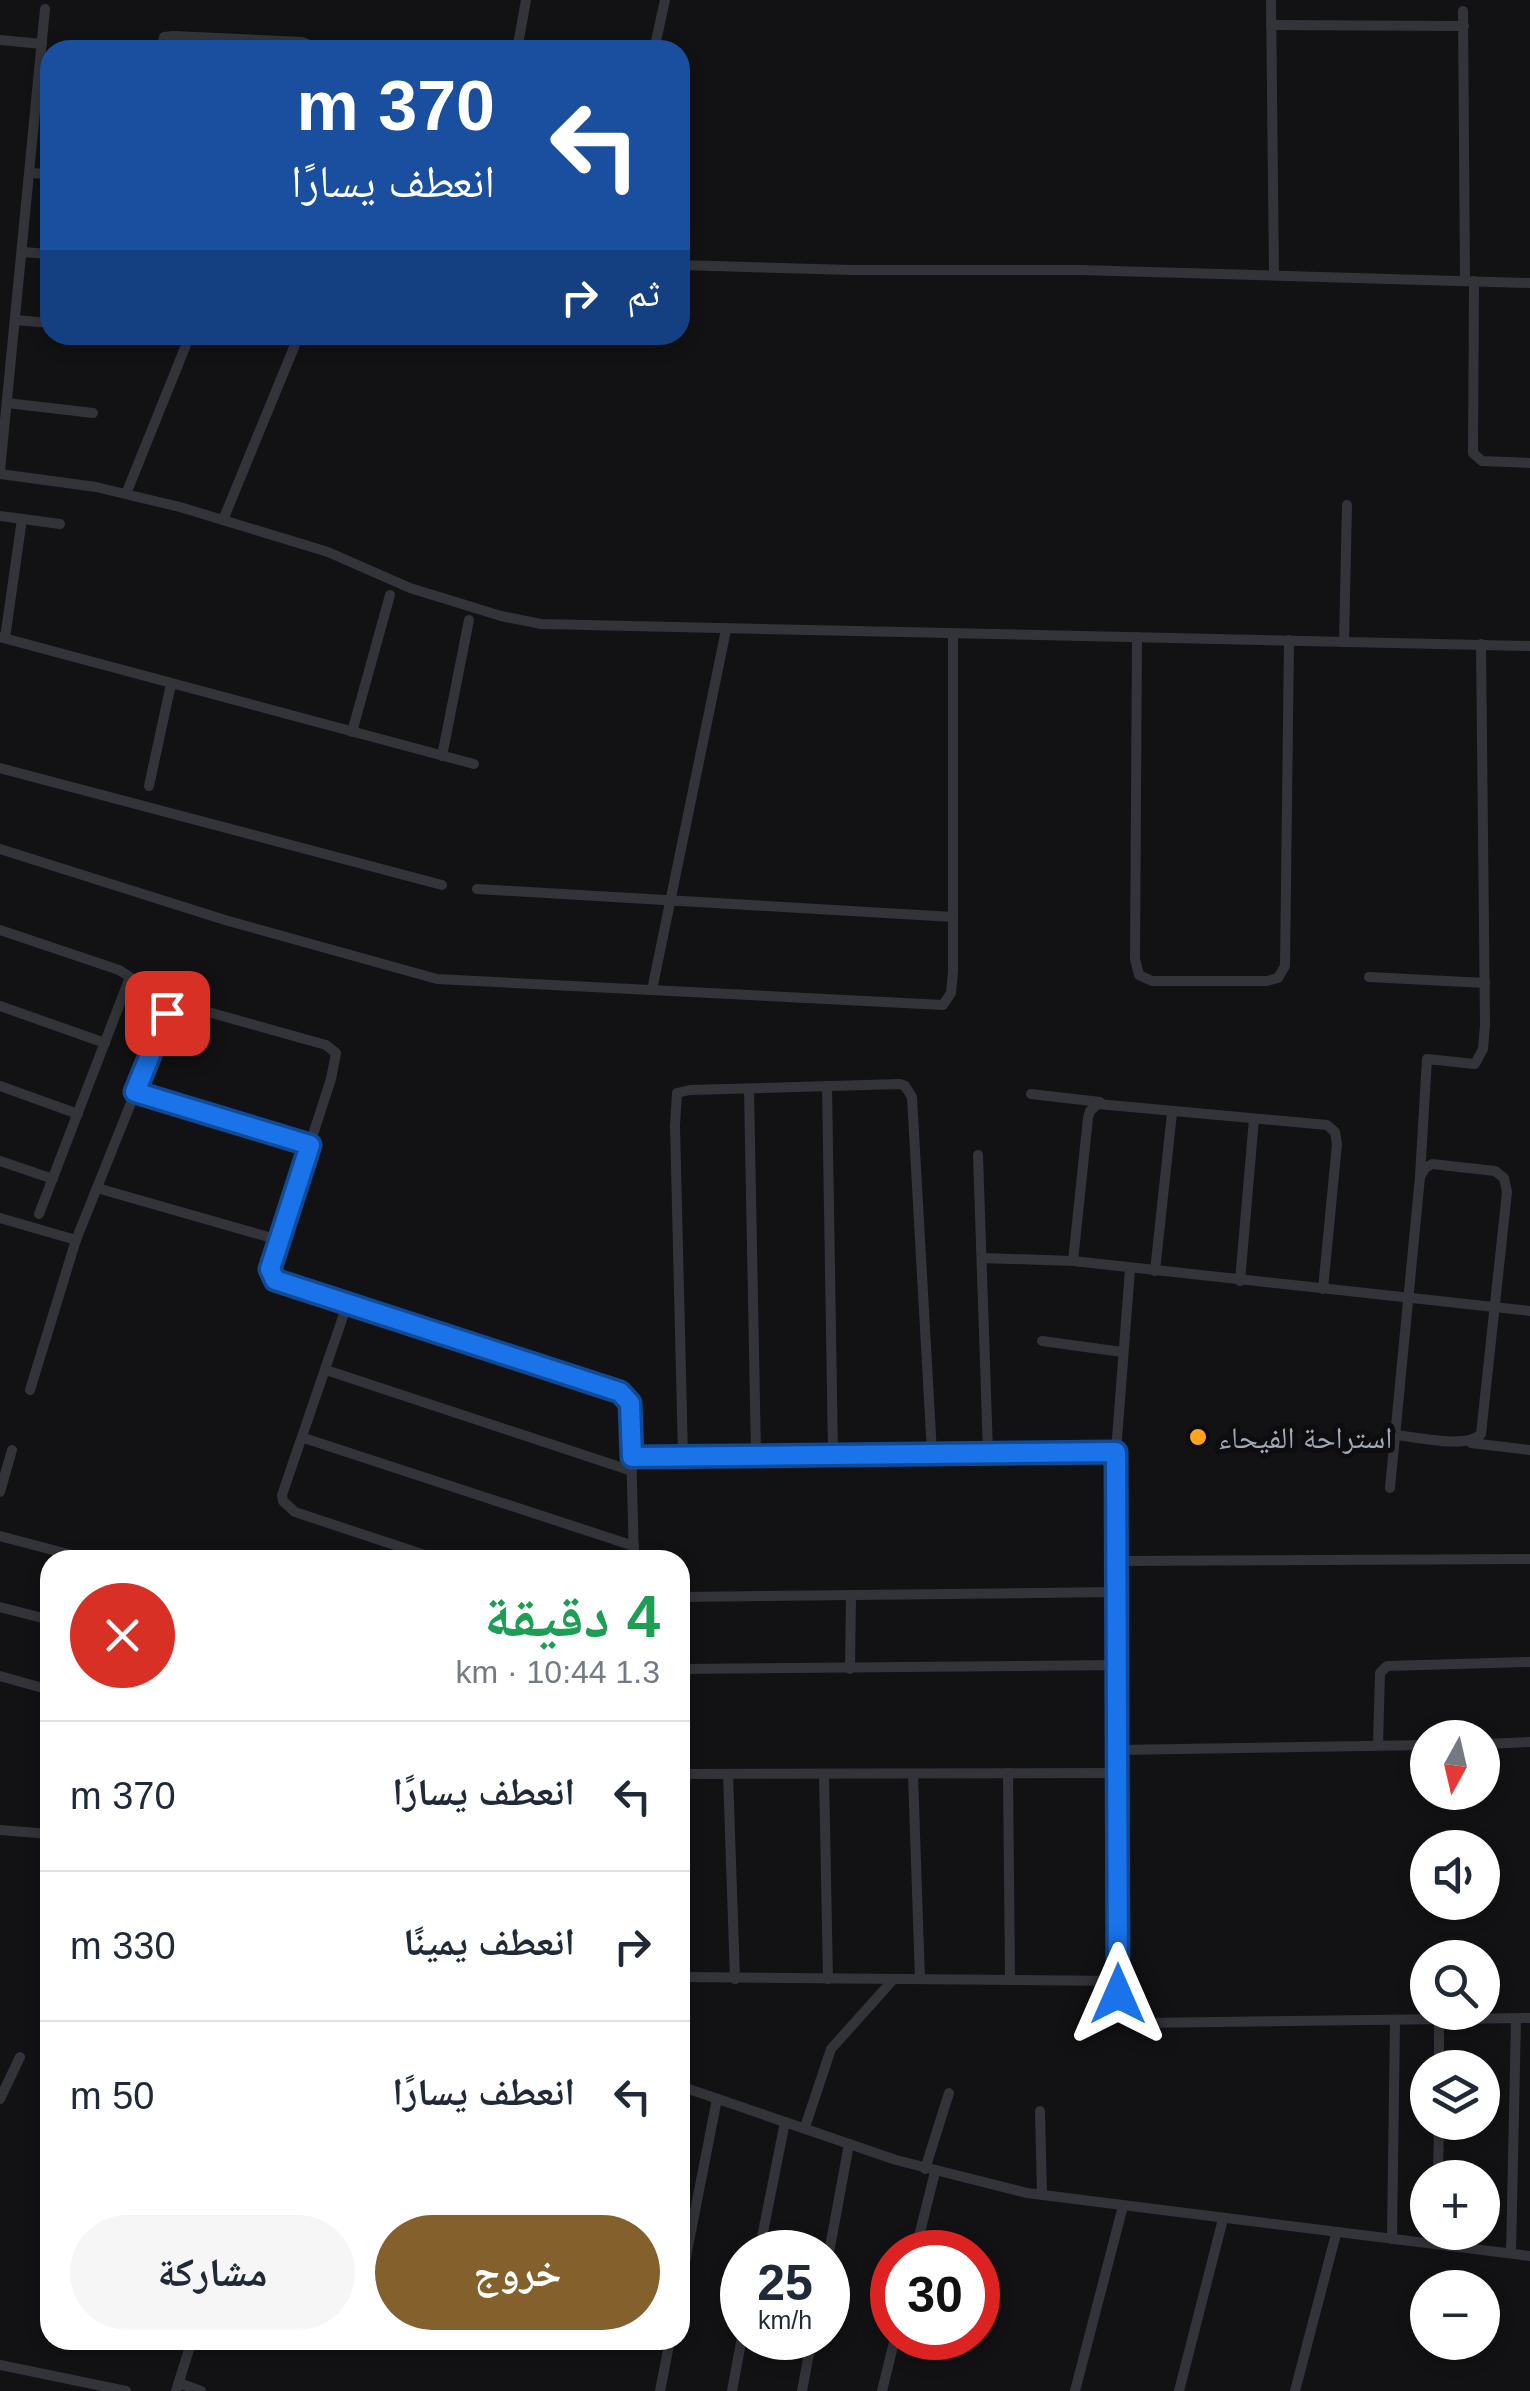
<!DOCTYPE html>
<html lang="ar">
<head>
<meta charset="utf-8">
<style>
  body { margin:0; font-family:Arial,"Noto Naskh Arabic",sans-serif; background:#f6f6f7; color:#1f2937; direction:rtl; height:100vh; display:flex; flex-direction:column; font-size:38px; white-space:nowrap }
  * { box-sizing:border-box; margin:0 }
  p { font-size:32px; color:#747a83 }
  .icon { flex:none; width:55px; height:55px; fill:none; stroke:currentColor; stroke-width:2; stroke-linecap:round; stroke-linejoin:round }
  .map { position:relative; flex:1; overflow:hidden; direction:ltr }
  .sheet { position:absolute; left:40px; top:1550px; width:650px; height:800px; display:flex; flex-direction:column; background:#fff; border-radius:30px; box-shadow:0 5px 15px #0003; direction:rtl }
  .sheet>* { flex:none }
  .top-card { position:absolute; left:40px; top:40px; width:650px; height:305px; border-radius:30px; box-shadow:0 5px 15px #0003; direction:rtl; background:#1a4fa0; color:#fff; overflow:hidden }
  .needle { width:65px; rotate:188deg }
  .tools { position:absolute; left:1410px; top:1720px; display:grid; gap:20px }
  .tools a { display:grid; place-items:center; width:90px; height:90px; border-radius:50%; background:#fff; box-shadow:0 5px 15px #0003; font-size:50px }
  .speed { position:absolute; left:720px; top:2230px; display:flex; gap:20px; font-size:50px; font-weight:700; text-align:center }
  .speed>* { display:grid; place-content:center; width:130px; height:130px; border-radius:50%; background:#fff; box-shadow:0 5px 15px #0003; line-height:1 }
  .speed small { font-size:25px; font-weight:400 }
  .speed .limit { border:15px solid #d22; background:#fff; color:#111 }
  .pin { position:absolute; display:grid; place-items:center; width:85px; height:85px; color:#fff; margin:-42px; border-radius:20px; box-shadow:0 5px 15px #0006 }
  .me { position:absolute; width:110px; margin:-55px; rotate:0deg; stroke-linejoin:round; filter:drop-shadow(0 0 8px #0008) }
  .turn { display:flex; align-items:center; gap:35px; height:210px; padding:0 30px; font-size:45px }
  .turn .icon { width:130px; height:130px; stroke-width:2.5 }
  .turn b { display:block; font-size:70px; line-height:85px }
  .then { display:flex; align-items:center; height:95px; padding:0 30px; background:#0003; gap:20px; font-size:38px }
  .round { display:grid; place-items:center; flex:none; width:105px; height:105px; border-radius:52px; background:#f6f6f7 }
  .overview { display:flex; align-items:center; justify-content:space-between; height:170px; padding:0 30px }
  h1 { font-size:60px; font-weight:700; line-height:75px; color:#1e9e55 }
  .action { display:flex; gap:20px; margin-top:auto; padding:20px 30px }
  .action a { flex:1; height:115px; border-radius:60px; background:#84602c; color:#fff; font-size:40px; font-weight:700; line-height:115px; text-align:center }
  .action a+a { background:#f6f6f7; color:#1f2937 }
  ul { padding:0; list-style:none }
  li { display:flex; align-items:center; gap:30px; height:150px; padding:0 30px; border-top:2px solid #e0e1e3 }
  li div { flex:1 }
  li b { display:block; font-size:38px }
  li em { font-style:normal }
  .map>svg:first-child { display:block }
</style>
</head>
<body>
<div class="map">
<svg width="1530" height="2391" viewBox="0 0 1530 2391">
  <rect width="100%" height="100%" fill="#121214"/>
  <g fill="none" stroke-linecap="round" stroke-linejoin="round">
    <g stroke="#333439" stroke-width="10">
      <path d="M1271 0 1274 275"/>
      <path d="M1463 11 1465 281"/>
      <path d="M1271 25 1464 26"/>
      <path d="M0 40 42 44"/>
      <path d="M161 50 164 37 173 36 302 42 307 44 309 50"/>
      <path d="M517 50 526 0"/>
      <path d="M654 50 665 0"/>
      <path d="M30 173 50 174"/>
      <path d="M22 252 50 254"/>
      <path d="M680 265 852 270H1080L1530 283"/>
      <path d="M1474 281 1473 453 1482 461 1530 463"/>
      <path d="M15 320 50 323"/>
      <path d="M7 403 93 413"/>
      <path d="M0 471 45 9"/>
      <path d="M0 474 96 487 180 507 328 552 410 588 501 616 541 624 1530 646"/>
      <path d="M126 494 190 335"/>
      <path d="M0 516 60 524"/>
      <path d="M223 520 299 335"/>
      <path d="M0 637 474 764"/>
      <path d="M1137 637 1135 959 1139 975 1152 981H1267L1278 978 1285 966 1289 640"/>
      <path d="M5 638 22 519"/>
      <path d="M1344 642 1347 505"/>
      <path d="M352 732 390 595"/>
      <path d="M442 756 469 620"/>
      <path d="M0 768 442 885"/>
      <path d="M149 786 171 684"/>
      <path d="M0 849 225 920 437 979 943 1005 951 993 953 972V634"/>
      <path d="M477 889 953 917"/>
      <path d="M0 930 119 970 130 977 39 1214"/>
      <path d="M1369 977 1485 983"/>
      <path d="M652 990 726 630"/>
      <path d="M0 1006 105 1043"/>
      <path d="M0 1086 78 1114"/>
      <path d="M827 1086 833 1454"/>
      <path d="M749 1090 756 1455"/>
      <path d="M135 1092 310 1145"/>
      <path d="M1031 1094 1100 1102"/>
      <path d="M978 1155 988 1452"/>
      <path d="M0 1161 53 1179"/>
      <path d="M1420 1176 1427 1059 1475 1064 1483 1049 1485 1025 1481 644"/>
      <path d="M97 1188 279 1240"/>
      <path d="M0 1218 76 1240 167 1013 176 1003 326 1045 336 1053 331 1079 271 1264V1275L285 1284 466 1339 626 1395 630 1408 634 1560"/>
      <path d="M982 1258 1073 1261 1530 1311"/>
      <path d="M1073 1261 1088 1118 1090 1111 1098 1104 1327 1125 1335 1132 1337 1144 1323 1289"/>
      <path d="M1155 1271 1172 1113"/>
      <path d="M1240 1281 1254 1119"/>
      <path d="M348 1302 282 1495 283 1501 295 1512 440 1560"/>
      <path d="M1042 1341 1122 1352"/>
      <path d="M326 1370 632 1471"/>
      <path d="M30 1390 76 1240"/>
      <path d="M304 1438 634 1546"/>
      <path d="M1471 1443 1530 1450"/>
      <path d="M1116 1452 1130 1269"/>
      <path d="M683 1456 675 1125 677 1093 690 1090 900 1084 905 1086 912 1097 932 1453"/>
      <path d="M632 1457 1116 1452 1118 1994 1123 2016 1143 2023 1530 2018"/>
      <path d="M1390 1488 1420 1177 1425 1168 1432 1164 1495 1171 1504 1178 1507 1192 1481 1434C1467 1449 1417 1437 1396 1435"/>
      <path d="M0 1492 12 1450"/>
      <path d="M0 1536 91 1560"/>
      <path d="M189 1560H190"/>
      <path d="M1117 1561 1530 1559"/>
      <path d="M680 1597 1117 1592"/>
      <path d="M0 1607 50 1620"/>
      <path d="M680 1669 1118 1665"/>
      <path d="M850 1669 851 1595"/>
      <path d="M0 1676 50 1690"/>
      <path d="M1482 1744 1530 1742"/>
      <path d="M1378 1745 1380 1673 1387 1666 1530 1662"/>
      <path d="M1118 1750 1428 1745"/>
      <path d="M1008 1773 1010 1980"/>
      <path d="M680 1774 1118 1773"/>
      <path d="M728 1774 735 1979"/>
      <path d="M824 1774 828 1979"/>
      <path d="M913 1774 920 1979"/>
      <path d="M0 1830 50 1834"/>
      <path d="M680 1977 1118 1981"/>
      <path d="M1439 2068V2019"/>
      <path d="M680 2086 896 2160 1027 2193 1530 2256"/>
      <path d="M0 2099 20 2057"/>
      <path d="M1040 2111 1042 2195"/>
      <path d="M805 2127 831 2049 892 1981"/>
      <path d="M925 2169 949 2093"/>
      <path d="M1438 2178 1439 2122"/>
      <path d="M1392 2239 1395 2020"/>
      <path d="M759 2252 785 2122"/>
      <path d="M915 2252 935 2172"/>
      <path d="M1511 2253 1516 2019"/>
      <path d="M828 2258 849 2144"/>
      <path d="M680 2287 717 2099"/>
      <path d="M0 2365 126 2391"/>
      <path d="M179 2383 201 2391"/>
      <path d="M176 2391 192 2340"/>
      <path d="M660 2391 670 2340"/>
      <path d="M732 2391 742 2337"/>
      <path d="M802 2391 812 2338"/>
      <path d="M882 2391 895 2338"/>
      <path d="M1075 2391 1123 2206"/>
      <path d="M1179 2391 1223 2219"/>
      <path d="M1295 2391 1336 2234"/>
    </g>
  </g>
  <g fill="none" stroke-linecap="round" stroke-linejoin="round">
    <defs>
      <path id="route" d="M167 1013 135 1092 310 1145 270 1269 275 1280 620 1392 630 1403 632 1457 1116 1452 1118 1994"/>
    </defs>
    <use href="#route" stroke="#114b97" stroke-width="25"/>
    <use href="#route" stroke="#1a73e8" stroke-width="18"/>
  </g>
  <circle fill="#ffa41f" stroke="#0d0d0f" stroke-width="4" cx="1198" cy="1437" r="10"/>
  <g text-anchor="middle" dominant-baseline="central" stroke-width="10" stroke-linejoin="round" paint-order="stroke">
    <g font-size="30" fill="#a2a9b6" stroke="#0d0d0f" text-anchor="start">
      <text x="1218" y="1437">استراحة الفيحاء</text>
    </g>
  </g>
</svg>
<div class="tools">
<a><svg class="needle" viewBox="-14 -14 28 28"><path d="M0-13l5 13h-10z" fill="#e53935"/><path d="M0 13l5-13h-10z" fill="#747a83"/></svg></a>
<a><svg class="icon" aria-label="sound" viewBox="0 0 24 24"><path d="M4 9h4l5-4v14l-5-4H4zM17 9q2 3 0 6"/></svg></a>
<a><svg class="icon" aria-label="search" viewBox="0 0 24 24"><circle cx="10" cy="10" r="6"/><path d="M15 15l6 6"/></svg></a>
<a><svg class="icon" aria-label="layers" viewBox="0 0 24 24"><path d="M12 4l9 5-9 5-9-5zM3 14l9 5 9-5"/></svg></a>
<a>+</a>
<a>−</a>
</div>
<div class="speed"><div>25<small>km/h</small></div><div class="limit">30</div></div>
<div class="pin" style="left:167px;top:1013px;background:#d93025"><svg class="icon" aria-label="arrive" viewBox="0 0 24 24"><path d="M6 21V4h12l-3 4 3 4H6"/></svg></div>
<svg class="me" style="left:1118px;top:1994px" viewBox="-20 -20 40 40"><path d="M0-17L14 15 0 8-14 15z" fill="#1a73e8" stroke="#fff" stroke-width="4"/></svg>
<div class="top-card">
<div class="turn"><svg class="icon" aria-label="left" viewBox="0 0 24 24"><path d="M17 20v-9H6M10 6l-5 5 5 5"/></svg><div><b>370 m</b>انعطف يسارًا</div></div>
<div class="then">ثم<svg class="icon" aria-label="right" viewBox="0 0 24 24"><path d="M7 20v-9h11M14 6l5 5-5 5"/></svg></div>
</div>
<section class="sheet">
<div class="overview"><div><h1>4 دقيقة</h1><p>1.3 km · 10:44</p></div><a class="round" style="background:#d93025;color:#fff"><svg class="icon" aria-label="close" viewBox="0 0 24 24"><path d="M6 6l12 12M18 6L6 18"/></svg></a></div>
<ul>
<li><svg class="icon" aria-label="left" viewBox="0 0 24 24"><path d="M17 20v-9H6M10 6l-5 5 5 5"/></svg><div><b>انعطف يسارًا</b></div><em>370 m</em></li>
<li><svg class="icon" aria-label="right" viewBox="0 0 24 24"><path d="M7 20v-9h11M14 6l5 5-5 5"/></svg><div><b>انعطف يمينًا</b></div><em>330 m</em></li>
<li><svg class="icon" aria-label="left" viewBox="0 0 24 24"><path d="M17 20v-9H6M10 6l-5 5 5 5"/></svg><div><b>انعطف يسارًا</b></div><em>50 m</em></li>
</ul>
<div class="action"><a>خروج</a><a>مشاركة</a></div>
</section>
</div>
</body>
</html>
